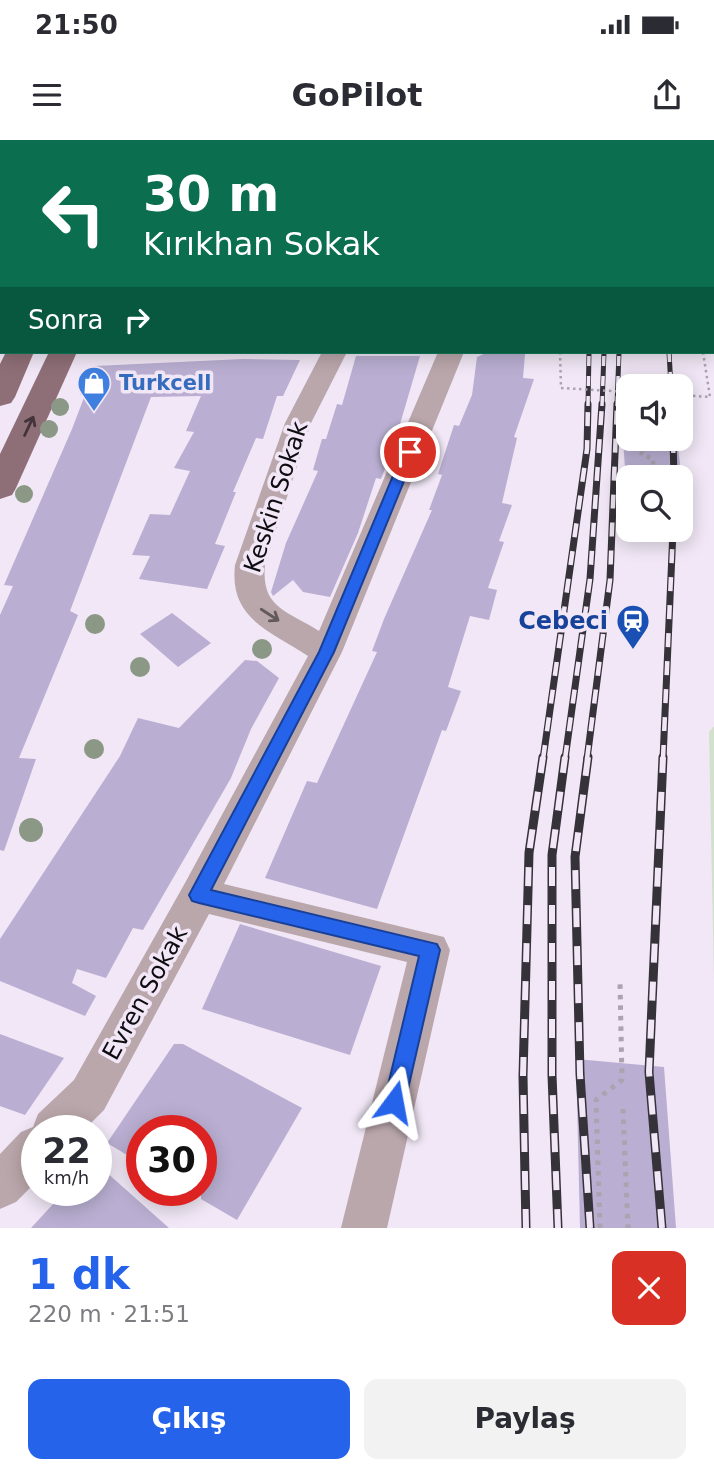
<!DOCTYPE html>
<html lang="tr">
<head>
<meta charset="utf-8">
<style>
  body { margin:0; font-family:"DejaVu Sans",sans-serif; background:#f2f2f3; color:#2b2b33; height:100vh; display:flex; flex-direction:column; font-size:26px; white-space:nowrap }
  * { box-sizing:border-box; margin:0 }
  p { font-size:23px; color:#7c7c81 }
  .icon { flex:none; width:38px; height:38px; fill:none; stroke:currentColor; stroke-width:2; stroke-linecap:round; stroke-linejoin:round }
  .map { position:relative; height:1088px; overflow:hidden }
  .sheet { display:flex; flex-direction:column; background:#fff; flex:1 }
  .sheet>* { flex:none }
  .top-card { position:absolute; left:0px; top:0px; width:714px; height:214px; box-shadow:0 4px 18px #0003; background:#0b6e4f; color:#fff; overflow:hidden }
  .buttons { position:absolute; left:616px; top:234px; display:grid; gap:14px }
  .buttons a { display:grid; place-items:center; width:77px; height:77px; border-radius:14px; background:#fff; box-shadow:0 4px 18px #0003; font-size:35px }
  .speed { position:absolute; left:21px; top:975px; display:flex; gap:14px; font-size:35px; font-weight:700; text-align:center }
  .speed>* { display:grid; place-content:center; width:91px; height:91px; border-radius:50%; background:#fff; box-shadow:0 4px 18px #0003; line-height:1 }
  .speed small { font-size:18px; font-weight:400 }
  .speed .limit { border:10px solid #d22; background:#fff; color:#111 }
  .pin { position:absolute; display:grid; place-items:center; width:60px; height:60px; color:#fff; margin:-30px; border:4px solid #fff; border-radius:50%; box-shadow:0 2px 7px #0007 }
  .me { position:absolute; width:77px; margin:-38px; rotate:13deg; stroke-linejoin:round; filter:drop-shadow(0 0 5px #0008) }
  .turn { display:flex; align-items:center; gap:24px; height:147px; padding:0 28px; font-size:32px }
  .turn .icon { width:91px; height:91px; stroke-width:2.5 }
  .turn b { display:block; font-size:49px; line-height:60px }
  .then { display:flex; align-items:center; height:66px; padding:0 28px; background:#0003; gap:14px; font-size:26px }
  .round { display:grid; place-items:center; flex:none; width:74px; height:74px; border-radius:14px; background:#f2f2f3 }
  .summary { display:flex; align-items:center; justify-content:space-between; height:119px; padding:0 28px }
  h1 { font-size:42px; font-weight:700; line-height:52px; color:#2563eb }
  .action { display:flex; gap:14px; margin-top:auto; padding:14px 28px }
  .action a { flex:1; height:80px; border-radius:14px; background:#2563eb; color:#fff; font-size:28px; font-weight:700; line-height:80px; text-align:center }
  .action a+a { background:#f2f2f3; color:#2b2b33 }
  .status { display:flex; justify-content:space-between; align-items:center; height:49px; padding:0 35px; background:#fff; direction:ltr }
  .status svg { height:19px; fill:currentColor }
  header { display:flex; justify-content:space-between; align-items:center; height:91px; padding:0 28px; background:#fff; font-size:32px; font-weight:700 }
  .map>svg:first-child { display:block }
</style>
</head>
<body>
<div class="status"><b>21:50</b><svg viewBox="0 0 49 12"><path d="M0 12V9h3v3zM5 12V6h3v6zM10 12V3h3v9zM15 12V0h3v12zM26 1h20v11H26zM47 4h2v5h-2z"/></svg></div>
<header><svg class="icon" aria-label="menu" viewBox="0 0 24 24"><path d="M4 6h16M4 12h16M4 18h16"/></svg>GoPilot<svg class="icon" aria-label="share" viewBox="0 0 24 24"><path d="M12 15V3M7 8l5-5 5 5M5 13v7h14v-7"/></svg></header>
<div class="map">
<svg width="714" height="1088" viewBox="0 0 714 1088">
  <rect width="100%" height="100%" fill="#f1e7f6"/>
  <path fill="#d2e1cc" d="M714 586V840L709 592Z"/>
  <g fill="#baafd2">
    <path d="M488 212 525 214 523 238 534 239 514 297 517 298 502 363 512 365 499 401 504 402 488 448 497 450 489 480 470 476 448 547 461 551 446 591 442 590 377 769 265 738 307 641 317 643 377 512 372 511 384 479 432 370H429L442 335 438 334 454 285 459 286 472 255 477 217Z"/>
    <path d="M356 216H420L393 308 381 339 376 338 358 393 330 457 303 452 293 440 273 456 271 452 286 403 318 331 313 330 322 299H326L337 264 342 265Z"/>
    <path d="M243 219 300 220 283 256H277L263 299 256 298 233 352H236L215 404 225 406 207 449 139 439 150 416 132 415 150 374 170 375 190 331 174 328 194 292 186 291 201 256 151 257 70 471 78 475 19 618 36 619 4 711 0 710V475L13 446 4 445 72 289 85 255H80L94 226Z"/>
    <path d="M623 299H677L681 332 625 328Z"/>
    <path d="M172 473 211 503 178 527 140 494Z"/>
    <path d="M245 520 257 521 279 538 251 589 231 638 143 790 133 788 106 838 77 829 72 843 96 856 85 876 0 841V799L120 616 138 578 179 588Z"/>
    <path d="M240 784 381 826 350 915 202 869Z"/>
    <path d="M0 894 64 918 25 975 0 966Z"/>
    <path d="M174 904H183L302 968 237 1080 201 1059V990H142V1024L107 1003Z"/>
    <path d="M576 919 664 927 676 1088H580Z"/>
    <path d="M96 1023 169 1088H31L66 1050H96Z"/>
  </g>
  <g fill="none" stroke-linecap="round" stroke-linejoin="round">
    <g stroke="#aba3af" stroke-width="2.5" stroke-dasharray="2.5 3.5" stroke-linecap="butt">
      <path d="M560 212 561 248"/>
      <path d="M681 255 710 257 703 212"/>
    </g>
    <g stroke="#aba3af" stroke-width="4.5" stroke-dasharray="3.5 4.5" stroke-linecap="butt">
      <path d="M634 299 635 309 653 320 654 338"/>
      <path d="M652 299V307"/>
    </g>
    <g stroke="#aba3af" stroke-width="5" stroke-dasharray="4.5 6" stroke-linecap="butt">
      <path d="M623 969 628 1088"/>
      <path d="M600 1088 596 960 622 940 620 843"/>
    </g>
    <g fill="#baa7ac" fill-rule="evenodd">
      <path d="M300 0H320L321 2H301Z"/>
      <path d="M482 0H502L503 2H483Z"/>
      <path d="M712 153H714L712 168Z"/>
      <path d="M322 212H347L311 283 265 425C261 468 286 470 319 491L438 212H464L342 512 224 744 444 797 450 810 387 1088H341L407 822 209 774 104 970 84 990H37V1041L16 1062 0 1069V1014L21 992 33 987 38 974 74 940 185 743 308 516C269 490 229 479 235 425L285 283Z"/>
    </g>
    <path fill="#a1868d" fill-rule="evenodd" d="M0 195 2 212H6L0 213Z"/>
    <g fill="#8f6f77" fill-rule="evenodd">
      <path d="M107 0H129L106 2Z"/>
      <rect x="134" y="0" width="22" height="2"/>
      <path d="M6 212H34L15 257 11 263 0 266V224Z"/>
      <path d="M49 212H77L16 348 12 355 0 359V314Z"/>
    </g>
    <defs>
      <g id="rail-far2">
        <path d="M669 212 671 247"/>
        <path d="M588 266 589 212"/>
        <path d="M602 266 604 212"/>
        <path d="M617 266 619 212"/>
      </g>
      <g id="rail-far1">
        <path d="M673 299 674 338"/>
        <path d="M543 619 587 309 588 264"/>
        <path d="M565 619 590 439 602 264"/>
        <path d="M587 619 610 440 617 264"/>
        <path d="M663 619 673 390"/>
      </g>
      <g id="rail">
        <path d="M588 617 575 717 580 934 590 1088"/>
        <path d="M526 1088 523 936 529 713 543 617"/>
        <path d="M558 1088 552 935V715L565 617"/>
        <path d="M662 1088 649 932 663 617"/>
      </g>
    </defs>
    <use href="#rail-far2" stroke="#363239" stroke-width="5"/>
    <use href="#rail-far1" stroke="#363239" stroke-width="7"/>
    <use href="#rail" stroke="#363239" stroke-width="9"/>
    <use href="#rail-far2" stroke="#f1e7f6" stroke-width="3.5" stroke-dasharray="10" stroke-linecap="butt"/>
    <use href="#rail-far1" stroke="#f1e7f6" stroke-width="4.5" stroke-dasharray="14" stroke-linecap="butt"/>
    <use href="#rail" stroke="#f1e7f6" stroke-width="6" stroke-dasharray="19" stroke-linecap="butt"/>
    <path stroke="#aba3af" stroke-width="2.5" stroke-dasharray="2.5 3.5" stroke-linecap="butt" d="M561 248 628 252"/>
  </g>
  <g fill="#8b9886">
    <circle cx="60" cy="267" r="9"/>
    <circle cx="49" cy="289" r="9"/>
    <circle cx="24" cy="354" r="9"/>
    <circle cx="95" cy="484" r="10"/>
    <circle cx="262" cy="509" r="10"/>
    <circle cx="140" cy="527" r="10"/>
    <circle cx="94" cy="609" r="10"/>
    <circle cx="31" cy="690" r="12"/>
  </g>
  <defs><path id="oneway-shaft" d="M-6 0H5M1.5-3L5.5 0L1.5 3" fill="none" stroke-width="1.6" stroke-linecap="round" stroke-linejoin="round" transform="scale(1.75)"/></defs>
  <use stroke="#42343a" href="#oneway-shaft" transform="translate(29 286) rotate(-65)"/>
  <use stroke="#645a5e" href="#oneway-shaft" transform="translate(270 475) rotate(33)"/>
  <path fill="#2563eb" stroke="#184099" stroke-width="2" d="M410 308 416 312 334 512 211 750 437 804 440 810 405 962 402 969 394 972 387 969 384 962 419 816 199 763 192 761 189 755 319 512 403 312Z"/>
  <defs>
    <symbol id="shop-pin" viewBox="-11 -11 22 30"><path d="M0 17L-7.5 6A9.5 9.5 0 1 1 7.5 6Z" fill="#3f7fe0" stroke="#f1e7f6"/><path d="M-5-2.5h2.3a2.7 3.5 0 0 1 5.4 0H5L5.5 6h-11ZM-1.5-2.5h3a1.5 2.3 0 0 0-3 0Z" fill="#fff"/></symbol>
    <symbol id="station-pin" viewBox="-11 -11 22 30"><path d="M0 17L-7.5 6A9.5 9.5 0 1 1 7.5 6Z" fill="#1a4fb4" stroke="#f1e7f6"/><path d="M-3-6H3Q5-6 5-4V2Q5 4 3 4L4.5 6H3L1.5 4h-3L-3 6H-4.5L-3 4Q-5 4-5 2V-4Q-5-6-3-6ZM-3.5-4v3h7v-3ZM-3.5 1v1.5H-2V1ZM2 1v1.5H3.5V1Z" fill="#fff"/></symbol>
  </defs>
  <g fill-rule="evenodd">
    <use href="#shop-pin" x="75" y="224" width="38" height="52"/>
    <use href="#station-pin" x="614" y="462" width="38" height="52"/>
  </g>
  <g text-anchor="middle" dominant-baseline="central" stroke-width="7" stroke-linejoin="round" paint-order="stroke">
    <g font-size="21" font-weight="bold" fill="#366cbe" stroke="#f1e7f6" text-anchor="start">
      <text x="119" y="243">Turkcell</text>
    </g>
    <g font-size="24" fill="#0f0c11" stroke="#f1e7f6">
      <text transform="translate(276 357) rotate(-72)">Keskin Sokak</text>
      <text transform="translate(145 853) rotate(-61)">Evren Sokak</text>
    </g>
    <g font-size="24" font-weight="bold" fill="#164399" stroke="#f1e7f6" text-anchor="end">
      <text x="608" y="481">Cebeci</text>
    </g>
  </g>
</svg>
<div class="buttons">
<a><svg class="icon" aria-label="sound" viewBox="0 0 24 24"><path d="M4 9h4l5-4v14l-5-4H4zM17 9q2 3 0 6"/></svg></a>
<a><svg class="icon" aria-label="search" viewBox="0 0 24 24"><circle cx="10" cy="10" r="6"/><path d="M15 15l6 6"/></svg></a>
</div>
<div class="speed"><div>22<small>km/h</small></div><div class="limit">30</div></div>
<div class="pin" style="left:410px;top:312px;background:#d93025"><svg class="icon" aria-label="arrive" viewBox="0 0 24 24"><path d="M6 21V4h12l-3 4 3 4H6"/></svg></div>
<svg class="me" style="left:394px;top:962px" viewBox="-20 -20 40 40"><path d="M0-17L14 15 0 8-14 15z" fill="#2563eb" stroke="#fff" stroke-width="4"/></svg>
<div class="top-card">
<div class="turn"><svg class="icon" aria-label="left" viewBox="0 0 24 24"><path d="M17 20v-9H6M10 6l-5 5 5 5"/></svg><div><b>30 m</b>Kırıkhan Sokak</div></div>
<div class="then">Sonra<svg class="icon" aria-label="right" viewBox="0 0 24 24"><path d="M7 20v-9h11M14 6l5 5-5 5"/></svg></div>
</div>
</div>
<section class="sheet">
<div class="summary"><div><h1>1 dk</h1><p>220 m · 21:51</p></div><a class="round" style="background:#d93025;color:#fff"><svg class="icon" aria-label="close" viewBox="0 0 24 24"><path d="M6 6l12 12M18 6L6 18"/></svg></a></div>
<div class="action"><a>Çıkış</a><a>Paylaş</a></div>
</section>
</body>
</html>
